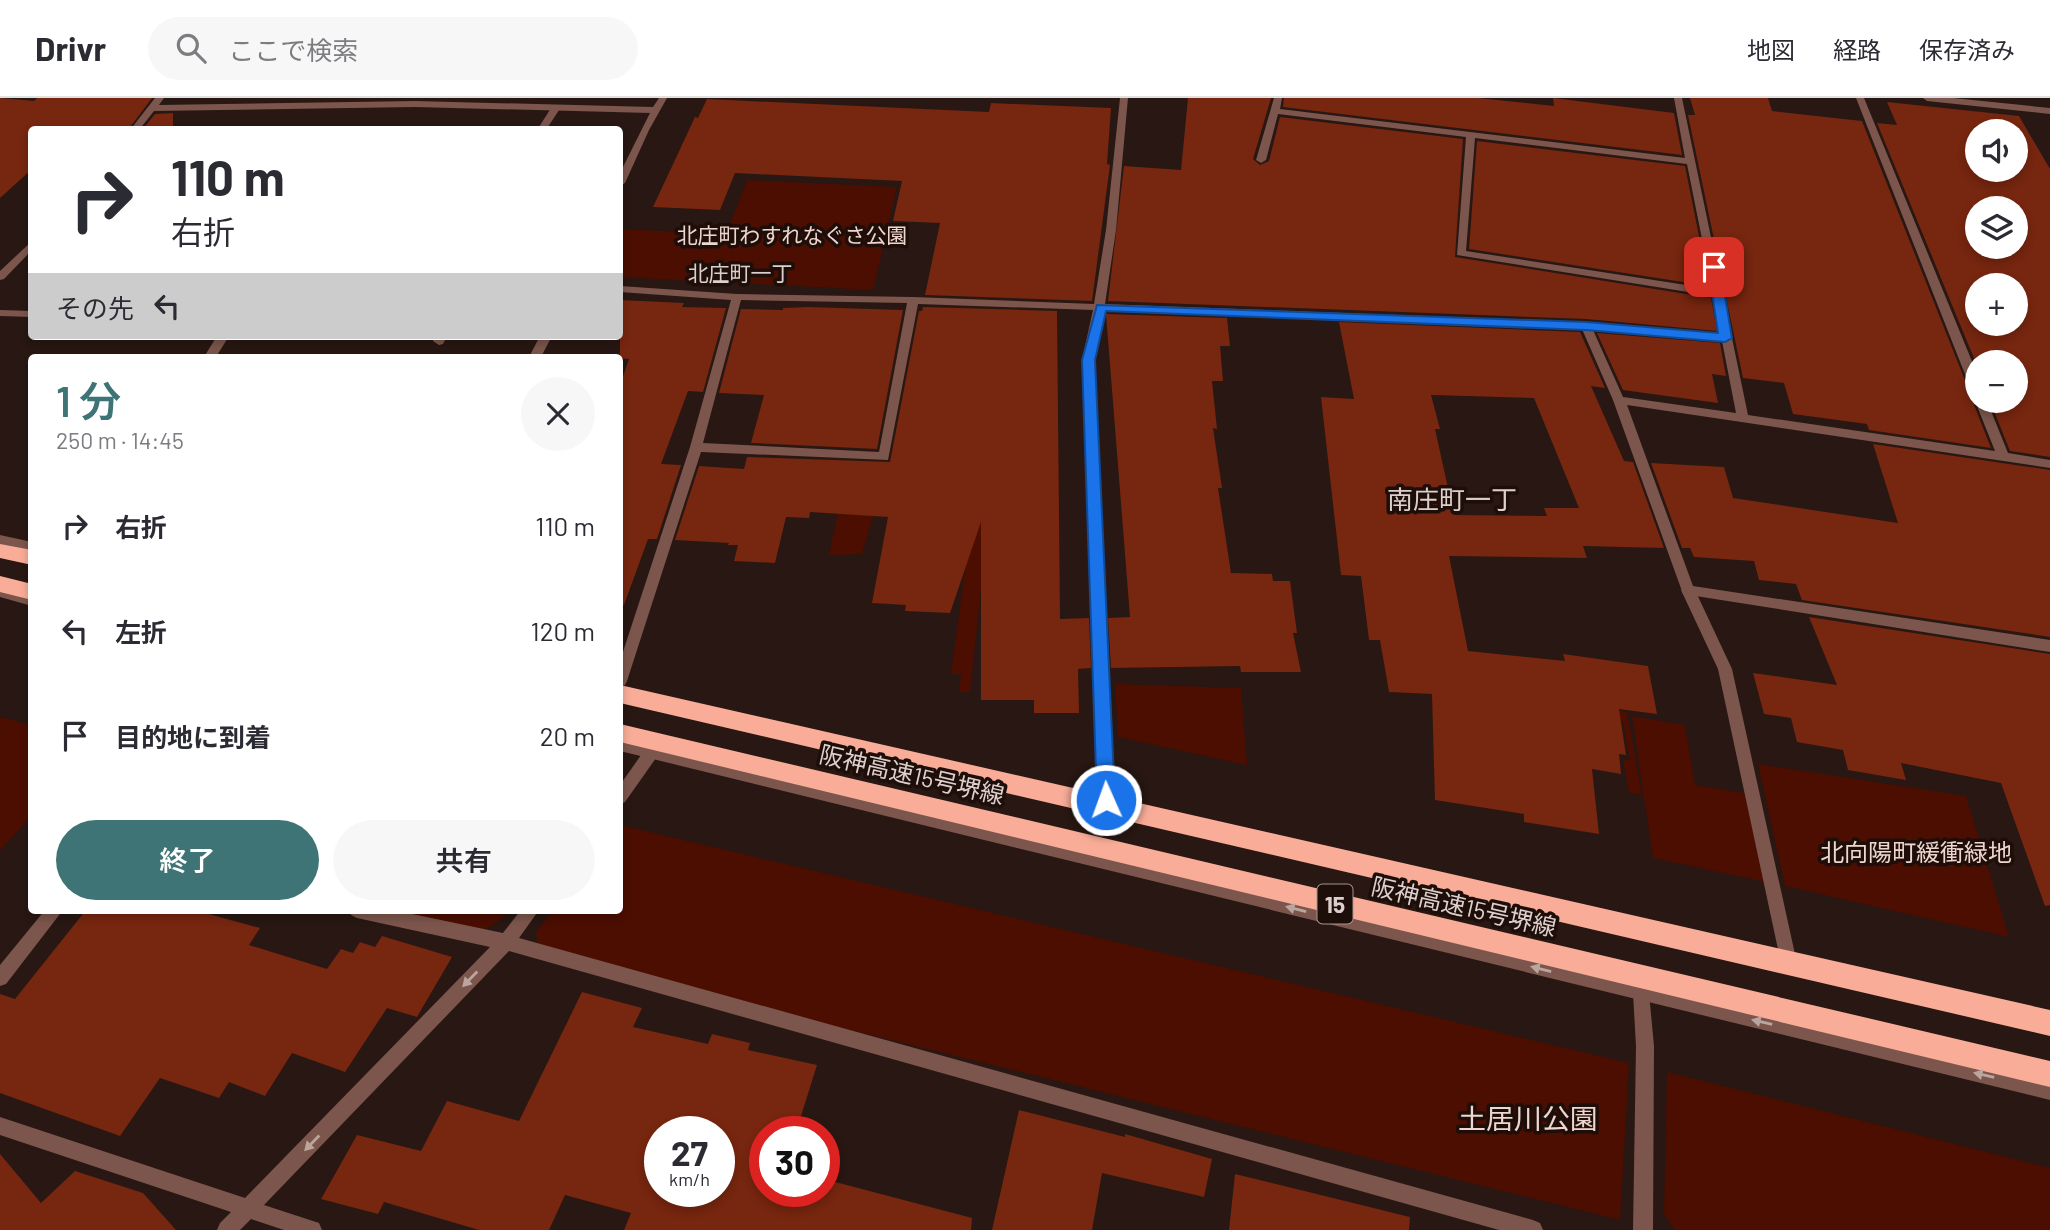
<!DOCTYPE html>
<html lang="ja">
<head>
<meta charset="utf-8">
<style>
  body { margin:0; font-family:Barlow,"Noto Sans JP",sans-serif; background:#f7f7f7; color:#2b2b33; height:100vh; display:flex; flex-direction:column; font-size:26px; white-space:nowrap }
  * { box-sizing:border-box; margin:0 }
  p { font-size:23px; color:#7c7c81 }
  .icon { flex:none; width:38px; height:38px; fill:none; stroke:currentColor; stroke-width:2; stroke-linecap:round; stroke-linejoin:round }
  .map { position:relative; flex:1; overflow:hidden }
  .side { position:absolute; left:28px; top:256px; width:595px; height:560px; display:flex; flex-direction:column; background:#fff; border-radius:7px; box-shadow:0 4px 10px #0003 }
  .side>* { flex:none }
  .guide { position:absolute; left:28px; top:28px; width:595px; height:214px; border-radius:7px; box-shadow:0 4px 10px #0003; background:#fff; color:#2b2b33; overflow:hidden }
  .controls { position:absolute; left:1965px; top:21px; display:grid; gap:14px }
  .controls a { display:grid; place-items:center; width:63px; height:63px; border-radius:50%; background:#fff; box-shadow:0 4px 10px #0003; font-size:35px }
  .speed { position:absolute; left:644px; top:1018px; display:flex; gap:14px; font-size:35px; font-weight:700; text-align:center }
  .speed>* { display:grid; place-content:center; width:91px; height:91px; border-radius:50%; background:#fff; box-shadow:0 4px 10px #0003; line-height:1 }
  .speed small { font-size:18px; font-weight:400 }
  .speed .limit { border:10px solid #d22; background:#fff; color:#111 }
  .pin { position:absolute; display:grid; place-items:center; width:60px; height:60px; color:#fff; margin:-30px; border-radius:14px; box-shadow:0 4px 10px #0006 }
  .me { position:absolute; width:77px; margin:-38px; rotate:358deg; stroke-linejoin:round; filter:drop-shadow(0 0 5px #0008) }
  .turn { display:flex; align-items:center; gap:24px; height:147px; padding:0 28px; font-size:32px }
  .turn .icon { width:91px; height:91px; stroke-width:2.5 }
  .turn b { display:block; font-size:49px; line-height:60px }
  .then { display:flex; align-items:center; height:66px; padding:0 28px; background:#0003; gap:14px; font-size:26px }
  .round { display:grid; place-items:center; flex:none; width:74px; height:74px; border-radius:37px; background:#f7f7f7 }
  .overview { display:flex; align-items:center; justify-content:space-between; height:119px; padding:0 28px }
  h1 { font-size:42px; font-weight:600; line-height:52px; color:#3e7475 }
  .action { display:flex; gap:14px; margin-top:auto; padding:14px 28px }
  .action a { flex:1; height:80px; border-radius:42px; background:#3e7475; color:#fff; font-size:28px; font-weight:600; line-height:80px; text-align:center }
  .action a+a { background:#f7f7f7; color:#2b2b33 }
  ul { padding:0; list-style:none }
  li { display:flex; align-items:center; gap:21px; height:105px; padding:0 28px }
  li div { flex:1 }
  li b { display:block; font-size:26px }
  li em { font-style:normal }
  header { display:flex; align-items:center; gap:42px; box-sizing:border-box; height:98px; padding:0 35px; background:#fff; border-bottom:2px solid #e1e1e2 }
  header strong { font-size:33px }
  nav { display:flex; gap:38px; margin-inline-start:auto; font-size:24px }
  .search { width:490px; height:63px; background:#f7f7f7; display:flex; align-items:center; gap:18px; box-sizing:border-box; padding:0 24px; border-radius:38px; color:#7c7c81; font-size:26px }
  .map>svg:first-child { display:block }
</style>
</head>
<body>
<header>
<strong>Drivr</strong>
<div class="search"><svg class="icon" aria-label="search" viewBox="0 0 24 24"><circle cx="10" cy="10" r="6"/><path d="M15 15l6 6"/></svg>ここで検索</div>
<nav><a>地図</a><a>経路</a><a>保存済み</a></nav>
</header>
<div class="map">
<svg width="2050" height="1132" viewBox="0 0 2050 1132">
  <rect width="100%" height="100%" fill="#281712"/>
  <g fill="#4b0e00">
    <path d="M747 82 897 89 873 192 620 179V131L726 136Z"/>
    <path d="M841 398H991L970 594H959L961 576H951L968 450 958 418H873L862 456 829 457Z"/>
    <path d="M1115 586 1241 590 1247 667 1118 639Z"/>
    <path d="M1541 602 1627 614 1642 697 1629 695 1623 662H1630L1623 624Z"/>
    <path d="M1632 618 1685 627 1695 687 1744 695 1766 784 1653 760Z"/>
    <path d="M0 619 32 627 31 719 0 752Z"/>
    <path d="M1758 666 1966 698 2009 839 1785 788Z"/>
    <path d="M620 727 1629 965 1620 1122 539 855 536 834 553 812H620Z"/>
    <path d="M392 812H510C478 852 434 825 392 812Z"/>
    <path d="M1667 974 2050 1070V1132H1675L1664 1116Z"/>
  </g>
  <g fill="#77260f" fill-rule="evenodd">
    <path d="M0 0 34 3 37 0H152L128 32H32V71L0 100Z"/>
    <path d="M1188 0H1271L1253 61 1260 67 1269 63 1280 19 1463 41 1455 159 1711 200 1717 233 1586 221 1108 203 1124 68 1181 72Z"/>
    <path d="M1284 0H1478L1554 8 1553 0 1674 15 1682 57 1283 9Z"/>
    <path d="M1690 0H1768L1772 13 1862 23 1970 295 1975 299 1973 304 1991 350 1869 332 1867 326 1793 316 1784 285 1743 280 1688 17H1695Z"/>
    <path d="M707 1 989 14 991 5 1111 10 1107 66 1110 67 1092 203 925 197 940 125 893 123 902 83 735 75 720 112 653 109 695 19 698 20Z"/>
    <path d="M1887 4 2019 18 2050 71V359L2010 353 1990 303H2016V264H1978V270L1877 25 1897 27ZM1978 33H2016V72H1978ZM1978 110H2016V149H1978ZM1978 187H2016V226H1978Z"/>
    <path d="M173 15V30L143 31 155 16Z"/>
    <path d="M1477 43 1685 68 1709 188 1469 151Z"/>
    <path d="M620 202 684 205 682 209 726 210 703 294 688 293 661 366 681 367 657 441H648L624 507 620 506V287L629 261 620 260Z"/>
    <path d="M808 209 903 212 877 351 751 345 764 297 719 295 741 211 783 212V210Z"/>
    <path d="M923 209 1057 213 1060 521 1089 520 1091 570 1078 571 1079 615H1034V602H981V424L950 515 905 513 906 507 872 505 888 419 810 414 809 420 786 419 775 465 734 463 738 447H728L729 445 675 442 699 368 744 371 747 359 890 364 919 213H922Z"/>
    <path d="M1106 216 1227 220 1230 248H1220L1223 283H1212L1217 331 1213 330 1222 390H1218L1231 475 1272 476 1273 483H1290L1297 535H1293L1301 574H1241L1240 568 1111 570 1108 520 1130 519Z"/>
    <path d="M1339 224 1580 234 1605 290 1591 288 1624 363 1633 364 1664 450 1583 448 1587 460 1449 458 1468 553 1565 563 1563 556 1648 568 1657 616 1619 611 1626 657 1619 656 1621 676 1592 671 1599 736 1524 724V716L1435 702 1432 596 1389 594 1380 542H1369L1361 478 1341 477 1321 299 1354 301ZM1431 297 1534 300 1579 410H1544L1547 418 1454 417 1435 331H1440Z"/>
    <path d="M1597 235 1720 245 1726 278 1712 276 1718 305 1623 292Z"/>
    <path d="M1873 346 2050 372V539L1802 502 1796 486 1759 482 1754 463 1694 459 1690 450H1682L1651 365 1724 369 1733 400 1898 425Z"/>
    <path d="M1809 519 2050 556V807L2045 808 2001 685 1901 665 1906 682 1848 672 1843 652 1797 644 1791 620 1764 616 1753 575 1837 587Z"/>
    <path d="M86 812H194L260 830 249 847 327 871 341 851 353 855 360 844 375 849 382 838 452 859 417 919 387 910 345 974 292 955 265 998 229 984 219 1000 160 980 120 1038 0 995V896L15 901Z"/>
    <path d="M582 894 642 910 633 929 708 946 712 936 750 945 748 952 817 967 796 1034H765V1094H824V1081L972 1120 971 1132H624L631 1115 565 1097 549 1132H479L384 1104 378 1116 321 1101 357 1037 421 1053 447 1003 519 1023ZM660 1034H719V1094H660Z"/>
    <path d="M1019 1012 1125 1039V1036L1212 1061 1204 1099 1102 1075 1092 1132H992Z"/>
    <path d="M0 1056 41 1105 75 1073 143 1095 176 1132H0Z"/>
    <path d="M1235 1076 1410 1119 1409 1132H1229Z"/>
  </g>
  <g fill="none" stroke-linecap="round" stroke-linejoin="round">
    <g fill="#7c564c" fill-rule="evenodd">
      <path d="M553 7 561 9 546 32H537Z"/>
      <path d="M217 238H229L216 259H204Z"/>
      <path d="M435 238H447L443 246 439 247 433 243Z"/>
      <path d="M1688 487 1695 492 1732 571 1795 856 1793 862 1787 864 1781 862 1779 856 1718 571 1681 492Z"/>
    </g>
    <g fill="#7c564c" fill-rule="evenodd">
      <path d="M155 0H164L159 7 415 3 653 9 659 0H667L649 32 625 85 620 88V75L650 15 415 9 154 13 139 32H130Z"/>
      <path d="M1120 0H1128L1116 132 1105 206 1586 224 1720 236 1713 198 1457 157 1466 39 1278 16 1266 62 1261 65 1256 62 1274 0H1282L1280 11 1685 60 1674 0H1682L1748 317 1995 353 1975 303 1978 300V303H1987L2008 355 2050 362V370L1627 307 1693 488 2050 542V554L1683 496 1613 302 1582 231 1104 213 1094 262 1114 702 1111 707 1106 709 1101 707 1098 702 1082 262 1093 212 918 206 888 362 701 354 627 583 625 587 620 589V563L690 349 731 202 620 194V188L737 196 913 199 1094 206 1106 132ZM1475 40 1687 66 1712 191 1466 153ZM741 202 907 205 879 354 703 345ZM1593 232 1722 243 1736 315 1623 299Z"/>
      <path d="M1856 0H1864L1978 278V298L1972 294Z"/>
      <path d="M1923 0H1953L2050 10V16L1927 3Z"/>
      <path d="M32 143V152L4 181 0 182V173Z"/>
      <path d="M0 212 32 213V219L0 218Z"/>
      <path d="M540 238H552L541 259H529Z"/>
      <path d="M651 649 656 650 658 655 656 660 625 704 620 706V687L646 650Z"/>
      <path d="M45 812H63L6 886 0 888V867Z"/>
      <path d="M349 812H393L503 835 521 812H539L519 840 1533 1122 1540 1125 1543 1132H1499L509 853 264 1107 319 1125 322 1132H284L251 1121 240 1132H217L220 1125 231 1114 0 1037V1019L245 1100 490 849 357 820 351 817Z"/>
      <path d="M1641 887 1647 889 1649 895 1654 948 1653 1132H1633L1636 948 1633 895 1635 889Z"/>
    </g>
    <g fill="#7c564c" fill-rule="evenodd">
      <path d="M0 437 32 444V454L0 447Z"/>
      <path d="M0 489 32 498V508L0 499Z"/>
      <path d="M620 641 2050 984V1002L620 653Z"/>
    </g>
    <g fill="#f9ad98" fill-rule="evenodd">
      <path d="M0 446 32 452V467L0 460Z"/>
      <path d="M0 478 32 486V502L0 494Z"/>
      <path d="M620 587 2050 912V938L620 605Z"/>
      <path d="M620 626 2050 963V989L620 644Z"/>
    </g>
  </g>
  <defs><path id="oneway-solid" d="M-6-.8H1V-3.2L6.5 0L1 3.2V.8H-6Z" transform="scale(1.75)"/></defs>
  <g fill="#baa59f">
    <use href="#oneway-solid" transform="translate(1296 811) rotate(-166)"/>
    <use href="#oneway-solid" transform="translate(1541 871) rotate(-166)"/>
    <use href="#oneway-solid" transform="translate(470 881) rotate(134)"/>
    <use href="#oneway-solid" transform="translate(1762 924) rotate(-167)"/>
    <use href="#oneway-solid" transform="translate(1984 977) rotate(-167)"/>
    <use href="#oneway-solid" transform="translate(312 1045) rotate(134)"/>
  </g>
  <path fill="#1a73e8" stroke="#114b97" stroke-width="2" d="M1714 166 1720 169 1732 240 1725 244 1586 232 1106 213 1095 262 1115 702 1112 707 1106 709 1100 707 1097 702 1082 262 1097 207 1586 224 1718 235 1708 169Z"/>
  <g text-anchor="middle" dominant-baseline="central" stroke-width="7" stroke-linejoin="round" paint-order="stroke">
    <g font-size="21" fill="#eed5ce" stroke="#1e0e09">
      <text x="792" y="136">北庄町わすれなぐさ公園</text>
    </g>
    <g font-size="21" fill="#dccfcc" stroke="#1e0e09">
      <text x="740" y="174">北庄町一丁</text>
    </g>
    <rect fill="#1e0e09" stroke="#a39592" stroke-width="2" x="1317.5" y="786.5" width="35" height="39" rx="5"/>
    <g font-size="23" font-weight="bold" fill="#dccfcc">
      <text x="1335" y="806">15</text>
    </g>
    <g font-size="24" fill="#dccfcc" stroke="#1e0e09">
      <text transform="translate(912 676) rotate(13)">阪神高速15号堺線</text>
      <text transform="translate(1464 808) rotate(13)">阪神高速15号堺線</text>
    </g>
    <g font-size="24" fill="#eed5ce" stroke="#1e0e09">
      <text x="1916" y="753">北向陽町緩衝緑地</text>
    </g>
    <g font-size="26" fill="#dccfcc" stroke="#1e0e09">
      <text x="1452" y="400">南庄町一丁</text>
    </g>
    <g font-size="28" fill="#eed5ce" stroke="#1e0e09">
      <text x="1528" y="1020">土居川公園</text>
    </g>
  </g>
</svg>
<div class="controls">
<a><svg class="icon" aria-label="sound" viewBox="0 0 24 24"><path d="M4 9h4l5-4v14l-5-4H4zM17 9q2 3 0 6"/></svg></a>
<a><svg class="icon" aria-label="layers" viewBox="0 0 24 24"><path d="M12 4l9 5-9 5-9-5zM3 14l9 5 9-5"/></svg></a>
<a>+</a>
<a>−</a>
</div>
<div class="speed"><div>27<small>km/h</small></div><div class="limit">30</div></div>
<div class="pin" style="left:1714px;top:169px;background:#d93025"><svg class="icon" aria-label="arrive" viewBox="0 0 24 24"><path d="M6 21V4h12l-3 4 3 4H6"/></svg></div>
<svg class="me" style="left:1106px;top:702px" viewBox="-20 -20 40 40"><circle r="17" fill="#1a73e8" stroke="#fff" stroke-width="3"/><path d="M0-11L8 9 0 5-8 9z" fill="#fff"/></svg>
<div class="guide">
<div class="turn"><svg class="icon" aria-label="right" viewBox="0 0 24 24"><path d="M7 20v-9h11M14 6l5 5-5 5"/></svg><div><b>110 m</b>右折</div></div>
<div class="then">その先<svg class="icon" aria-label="left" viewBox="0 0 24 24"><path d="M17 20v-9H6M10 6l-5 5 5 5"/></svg></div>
</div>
<section class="side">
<div class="overview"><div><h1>1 分</h1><p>250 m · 14:45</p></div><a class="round"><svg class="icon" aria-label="close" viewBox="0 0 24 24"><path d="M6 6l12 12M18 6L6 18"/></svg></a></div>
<ul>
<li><svg class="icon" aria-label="right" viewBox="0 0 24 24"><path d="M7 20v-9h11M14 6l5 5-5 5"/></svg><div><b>右折</b></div><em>110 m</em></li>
<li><svg class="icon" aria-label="left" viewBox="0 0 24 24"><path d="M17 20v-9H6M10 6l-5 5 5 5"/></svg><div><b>左折</b></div><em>120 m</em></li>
<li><svg class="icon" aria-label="arrive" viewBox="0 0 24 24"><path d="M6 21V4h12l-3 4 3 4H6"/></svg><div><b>目的地に到着</b></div><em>20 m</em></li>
</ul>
<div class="action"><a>終了</a><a>共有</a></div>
</section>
</div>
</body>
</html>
